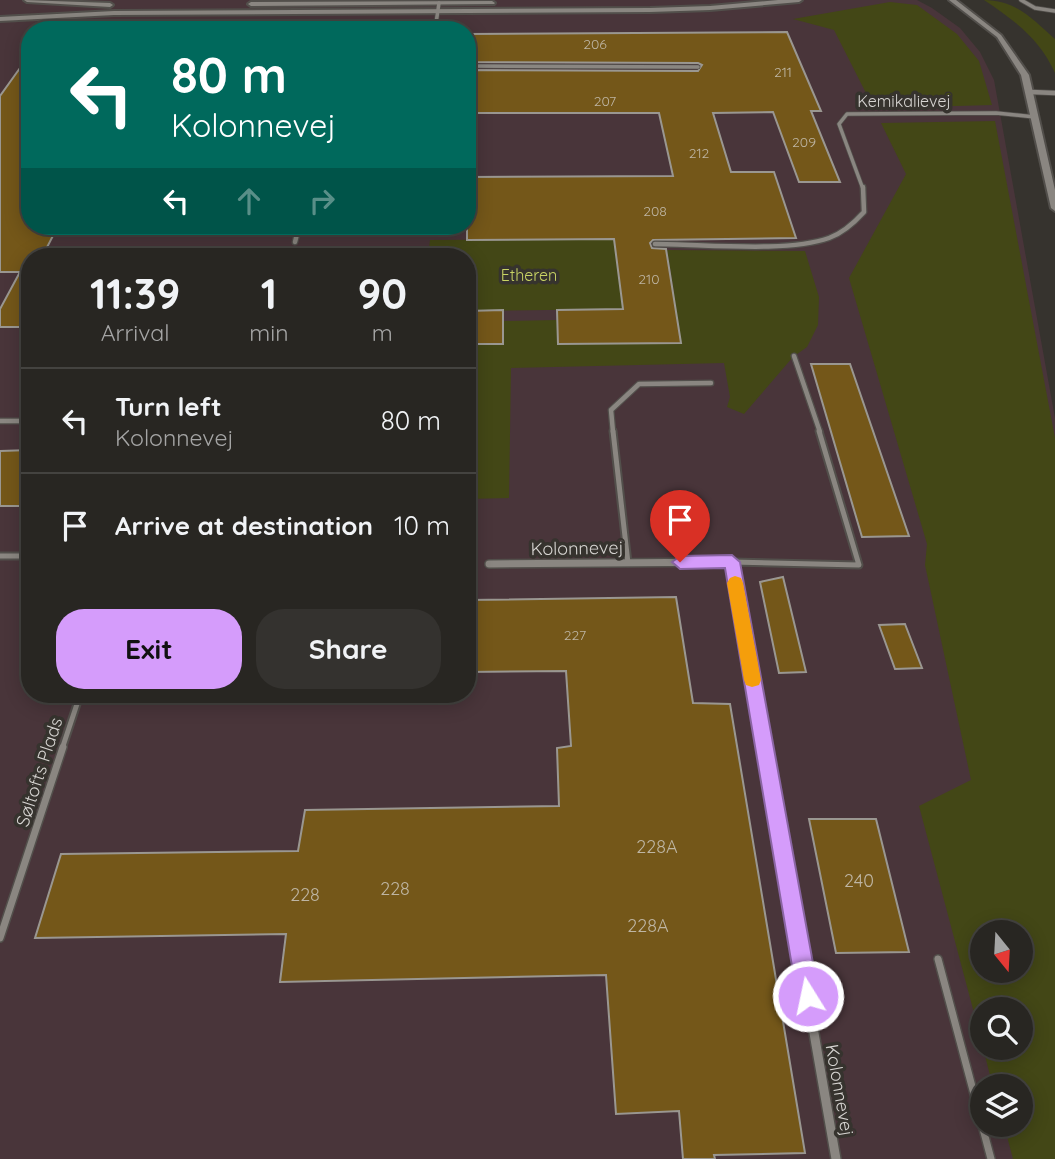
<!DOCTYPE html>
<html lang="en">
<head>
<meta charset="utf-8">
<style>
  body { margin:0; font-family:Quicksand,sans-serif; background:#34322f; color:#f1f3f6; height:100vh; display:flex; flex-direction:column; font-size:26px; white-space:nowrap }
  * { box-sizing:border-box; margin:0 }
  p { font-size:23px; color:#a5a5a5 }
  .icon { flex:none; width:38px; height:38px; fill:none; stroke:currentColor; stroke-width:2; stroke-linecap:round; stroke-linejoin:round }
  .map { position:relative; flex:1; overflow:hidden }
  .drawer { position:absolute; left:21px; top:248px; width:455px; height:455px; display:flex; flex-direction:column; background:#282622; border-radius:28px; box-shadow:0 4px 18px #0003,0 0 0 2px #444340 }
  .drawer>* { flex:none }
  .hud { position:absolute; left:21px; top:21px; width:455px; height:214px; border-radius:28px; box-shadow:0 4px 18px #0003,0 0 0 2px #444340; background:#00695c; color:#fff; overflow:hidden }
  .needle { width:46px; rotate:162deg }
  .tools { position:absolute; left:970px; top:920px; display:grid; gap:14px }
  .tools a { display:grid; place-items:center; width:63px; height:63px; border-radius:50%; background:#282622; box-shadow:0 4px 18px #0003,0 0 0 2px #444340; font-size:35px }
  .pin { position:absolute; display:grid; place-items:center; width:60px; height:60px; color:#fff; margin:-72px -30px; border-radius:50% 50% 50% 0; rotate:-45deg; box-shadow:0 0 7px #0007 }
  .pin .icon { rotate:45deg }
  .me { position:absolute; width:77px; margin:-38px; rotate:350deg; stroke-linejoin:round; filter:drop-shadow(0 0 5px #0008) }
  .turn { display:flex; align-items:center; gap:24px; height:147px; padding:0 35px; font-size:32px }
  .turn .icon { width:91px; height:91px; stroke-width:2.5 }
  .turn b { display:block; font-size:49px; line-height:60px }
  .lanes { display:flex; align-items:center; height:66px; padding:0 35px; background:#0003; justify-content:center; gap:35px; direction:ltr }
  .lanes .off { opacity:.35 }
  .eta { display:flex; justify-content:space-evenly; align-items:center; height:119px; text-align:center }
  .eta b { font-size:42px; font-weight:700; line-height:49px }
  .action { display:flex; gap:14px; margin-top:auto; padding:14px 35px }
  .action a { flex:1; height:80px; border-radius:28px; background:#d59cfb; color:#111; font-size:28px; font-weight:700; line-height:80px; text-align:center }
  .action a+a { background:#34322f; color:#f1f3f6 }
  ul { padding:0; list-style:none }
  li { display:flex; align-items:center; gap:21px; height:105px; padding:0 35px; border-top:2px solid #444340 }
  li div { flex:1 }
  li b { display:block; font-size:26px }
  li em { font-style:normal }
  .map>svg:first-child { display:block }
</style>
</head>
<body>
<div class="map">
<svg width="1055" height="1159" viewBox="0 0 1055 1159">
  <rect width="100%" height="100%" fill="#36332e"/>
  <path fill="#49353a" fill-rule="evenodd" d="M0 0H917L932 8 960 28 980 52 994 80 1055 418V1159H0ZM30 30H467V226H30ZM30 257H467V695H30ZM982 933H1020V971H982ZM982 1010H1020V1048H982ZM982 1087H1020V1125H982Z"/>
  <g fill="#434716" fill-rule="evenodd">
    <path d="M984 0C1016 0 1032 19 1055 39V73C1040 39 1014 20 984 0Z"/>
    <path d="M890 2 917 5 957 34 979 61 992 105 921 107 909 101 869 99 834 30 793 19Z"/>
    <path d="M428 22V30H349L350 23Z"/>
    <path d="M995 121 1055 438V1159H1013L1004 1125H1020V1087H993L983 1048H1020V1010H982V1043L919 806 971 780 925 565 927 544 849 278 906 174 881 123ZM982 933H1020V971H982Z"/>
    <path d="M622 239 630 309 467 311V257H428L430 240Z"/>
    <path d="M667 250 805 251 819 297 818 325 807 347 793 357 744 414 727 407 730 397 724 363 511 368 509 498 467 499V344H503V321L557 320 558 343H681L675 309 662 293 674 292Z"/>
  </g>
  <g fill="#745719" stroke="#9a9791" stroke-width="2">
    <path d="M787 32 821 111H811L840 182H799L773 112 713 113 731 172H774L796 238 653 240 650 243 652 248 666 249 681 343 558 344 557 310 623 309 614 239 467 240V177L673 176 659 113H467V70L698 71 702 65 698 63 467 62V34Z"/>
    <path d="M30 54V226H58L42 257H30V327H0V309L20 272H0V96Z"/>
    <path d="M503 310V344H467V311Z"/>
    <path d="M811 364H850L909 536 862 537Z"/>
    <path d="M30 450V506H0V451Z"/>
    <path d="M783 577 806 672 779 673 760 582Z"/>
    <path d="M676 597 693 703 730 704 805 1153 714 1155 715 1159H683L679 1111 616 1114 606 975 280 982 286 934 35 938 61 854 298 851 305 810 559 806 557 748 571 746 566 671 467 672V600Z"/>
    <path d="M905 624 922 668 895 669 879 625Z"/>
    <path d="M809 819H876L909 952 836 953Z"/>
  </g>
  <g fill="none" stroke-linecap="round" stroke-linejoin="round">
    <defs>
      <g id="service-far3">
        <path d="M1021 0 1035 8 1055 11"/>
        <path d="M435 30 439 3"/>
        <path d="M467 66 698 67"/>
        <path d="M863 189 839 124 847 114 996 113 1035 117"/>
      </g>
      <g id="service-far2">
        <path d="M295 242 299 226"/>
        <path d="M655 244C703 244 787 253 829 238 843 233 854 223 864 212L863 187"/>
        <path d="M794 356 820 432"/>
        <path d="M0 421H30"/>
        <path d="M613 432 611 410 639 384 711 383"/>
      </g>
      <g id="service-far1">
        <path d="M613 431 628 563"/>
        <path d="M0 556H30"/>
        <path d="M732 562 859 565 819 431"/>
        <path d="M62 749 80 695"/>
      </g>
      <g id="service">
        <path d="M0 938 63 747"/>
        <path d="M938 959 982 1124"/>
        <path d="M982 1125 991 1159"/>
      </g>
      <path id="minor-far2" d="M1031 92 1055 93"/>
      <path id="minor-far1" d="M489 564 732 562 765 749"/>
      <path id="minor" d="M764 747 836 1159"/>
      <g id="tertiary">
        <path d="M24 0 110 3 113 5 110 7 27 2Z"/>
        <path d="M778 0H802L799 2 710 10 650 12 114 15 0 21V17L114 11 650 8 710 6Z"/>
        <path d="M949 0H956L1001 35 1029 75 1055 190V211L1051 208 1021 75 997 37Z"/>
        <path d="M492 1 495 3 494 4 251 6 248 4 251 2Z"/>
      </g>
    </defs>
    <use href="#service-far3" stroke="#524f4b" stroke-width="5"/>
    <use href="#service-far2" stroke="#524f4b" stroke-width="7"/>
    <use href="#service-far1" stroke="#524f4b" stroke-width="9"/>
    <use href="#service" stroke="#524f4b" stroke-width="10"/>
    <use href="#minor-far2" stroke="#524f4b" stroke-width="6"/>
    <use href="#minor-far1" stroke="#524f4b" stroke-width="10"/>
    <use href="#minor" stroke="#524f4b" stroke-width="12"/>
    <use href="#tertiary" stroke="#524f4b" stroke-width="4"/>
    <use href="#service-far3" stroke="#8a8681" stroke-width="3.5"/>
    <use href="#service-far2" stroke="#8a8681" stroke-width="4.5"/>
    <use href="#service-far1" stroke="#8a8681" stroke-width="5"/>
    <use href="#service" stroke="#8a8681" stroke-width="7"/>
    <use href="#minor-far2" stroke="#8a8681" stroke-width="4.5"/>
    <use href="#minor-far1" stroke="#8a8681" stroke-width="7"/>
    <use href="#minor" stroke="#8a8681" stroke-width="9"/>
    <use href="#tertiary" fill="#8a8681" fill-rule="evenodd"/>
  </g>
  <path fill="#d59cfb" stroke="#8a65a3" stroke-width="2" d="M732 555 740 562 819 996 815 1004 808 1007 800 1004 797 996 725 568 680 569 672 562 680 556Z"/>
  <path fill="#f59e0b" d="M735 576 741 578 743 583 761 680 759 685 752 687 746 685 744 680 727 583 730 578Z"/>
  <g text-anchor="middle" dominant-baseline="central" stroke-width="7" stroke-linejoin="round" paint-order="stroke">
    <g font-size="14" fill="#beb5a3">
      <text x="595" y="44">206</text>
      <text x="783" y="72">211</text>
      <text x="605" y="101">207</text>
      <text x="804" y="142">209</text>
      <text x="699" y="153">212</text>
      <text x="655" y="211">208</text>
      <text x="649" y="279">210</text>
      <text x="575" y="635">227</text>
    </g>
    <g font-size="16" fill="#d6d4d1" stroke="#36332e">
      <text x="904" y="101">Kemikalievej</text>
    </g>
    <g font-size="16" fill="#c9d464" stroke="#36332e">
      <text x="529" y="275">Etheren</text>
    </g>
    <g font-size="18" fill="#d6d4d1" stroke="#36332e">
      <text transform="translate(577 548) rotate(-1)">Kolonnevej</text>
      <text transform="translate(39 772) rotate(-72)">Søltofts Plads</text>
      <text transform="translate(840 1090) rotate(80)">Kolonnevej</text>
    </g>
    <g font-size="18" fill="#beb5a3">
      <text x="657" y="846">228A</text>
      <text x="859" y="880">240</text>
      <text x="395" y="888">228</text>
      <text x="305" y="894">228</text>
      <text x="648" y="925">228A</text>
    </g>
  </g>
</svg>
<div class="tools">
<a><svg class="needle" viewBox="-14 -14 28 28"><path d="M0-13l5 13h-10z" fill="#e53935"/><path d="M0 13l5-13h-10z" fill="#a5a5a5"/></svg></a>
<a><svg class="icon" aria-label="search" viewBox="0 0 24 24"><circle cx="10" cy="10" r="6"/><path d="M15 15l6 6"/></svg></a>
<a><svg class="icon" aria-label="layers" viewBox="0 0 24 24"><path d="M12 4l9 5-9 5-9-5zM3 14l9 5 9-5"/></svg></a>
</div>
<div class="pin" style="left:680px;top:562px;background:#d93025"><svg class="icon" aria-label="arrive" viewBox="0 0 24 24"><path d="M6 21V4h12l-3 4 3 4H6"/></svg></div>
<svg class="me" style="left:808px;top:996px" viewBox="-20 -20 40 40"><circle r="17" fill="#d59cfb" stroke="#fff" stroke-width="3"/><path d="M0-11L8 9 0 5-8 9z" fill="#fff"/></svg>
<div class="hud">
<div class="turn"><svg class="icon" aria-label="left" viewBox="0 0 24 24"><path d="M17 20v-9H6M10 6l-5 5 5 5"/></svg><div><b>80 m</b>Kolonnevej</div></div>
<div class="lanes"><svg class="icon" aria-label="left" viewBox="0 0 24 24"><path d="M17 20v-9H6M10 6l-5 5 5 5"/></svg><svg class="icon off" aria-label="ahead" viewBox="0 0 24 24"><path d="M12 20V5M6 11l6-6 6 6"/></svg><svg class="icon off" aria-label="right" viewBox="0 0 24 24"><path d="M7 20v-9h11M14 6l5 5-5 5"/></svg></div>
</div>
<section class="drawer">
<div class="eta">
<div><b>11:39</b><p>Arrival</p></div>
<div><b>1</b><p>min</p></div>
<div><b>90</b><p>m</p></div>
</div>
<ul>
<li><svg class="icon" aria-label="left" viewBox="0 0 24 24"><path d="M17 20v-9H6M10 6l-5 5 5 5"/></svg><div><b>Turn left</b><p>Kolonnevej</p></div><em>80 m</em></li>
<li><svg class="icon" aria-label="arrive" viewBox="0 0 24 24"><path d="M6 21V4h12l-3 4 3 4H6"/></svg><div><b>Arrive at destination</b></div><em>10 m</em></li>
</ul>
<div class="action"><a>Exit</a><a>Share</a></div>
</section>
</div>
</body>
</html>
